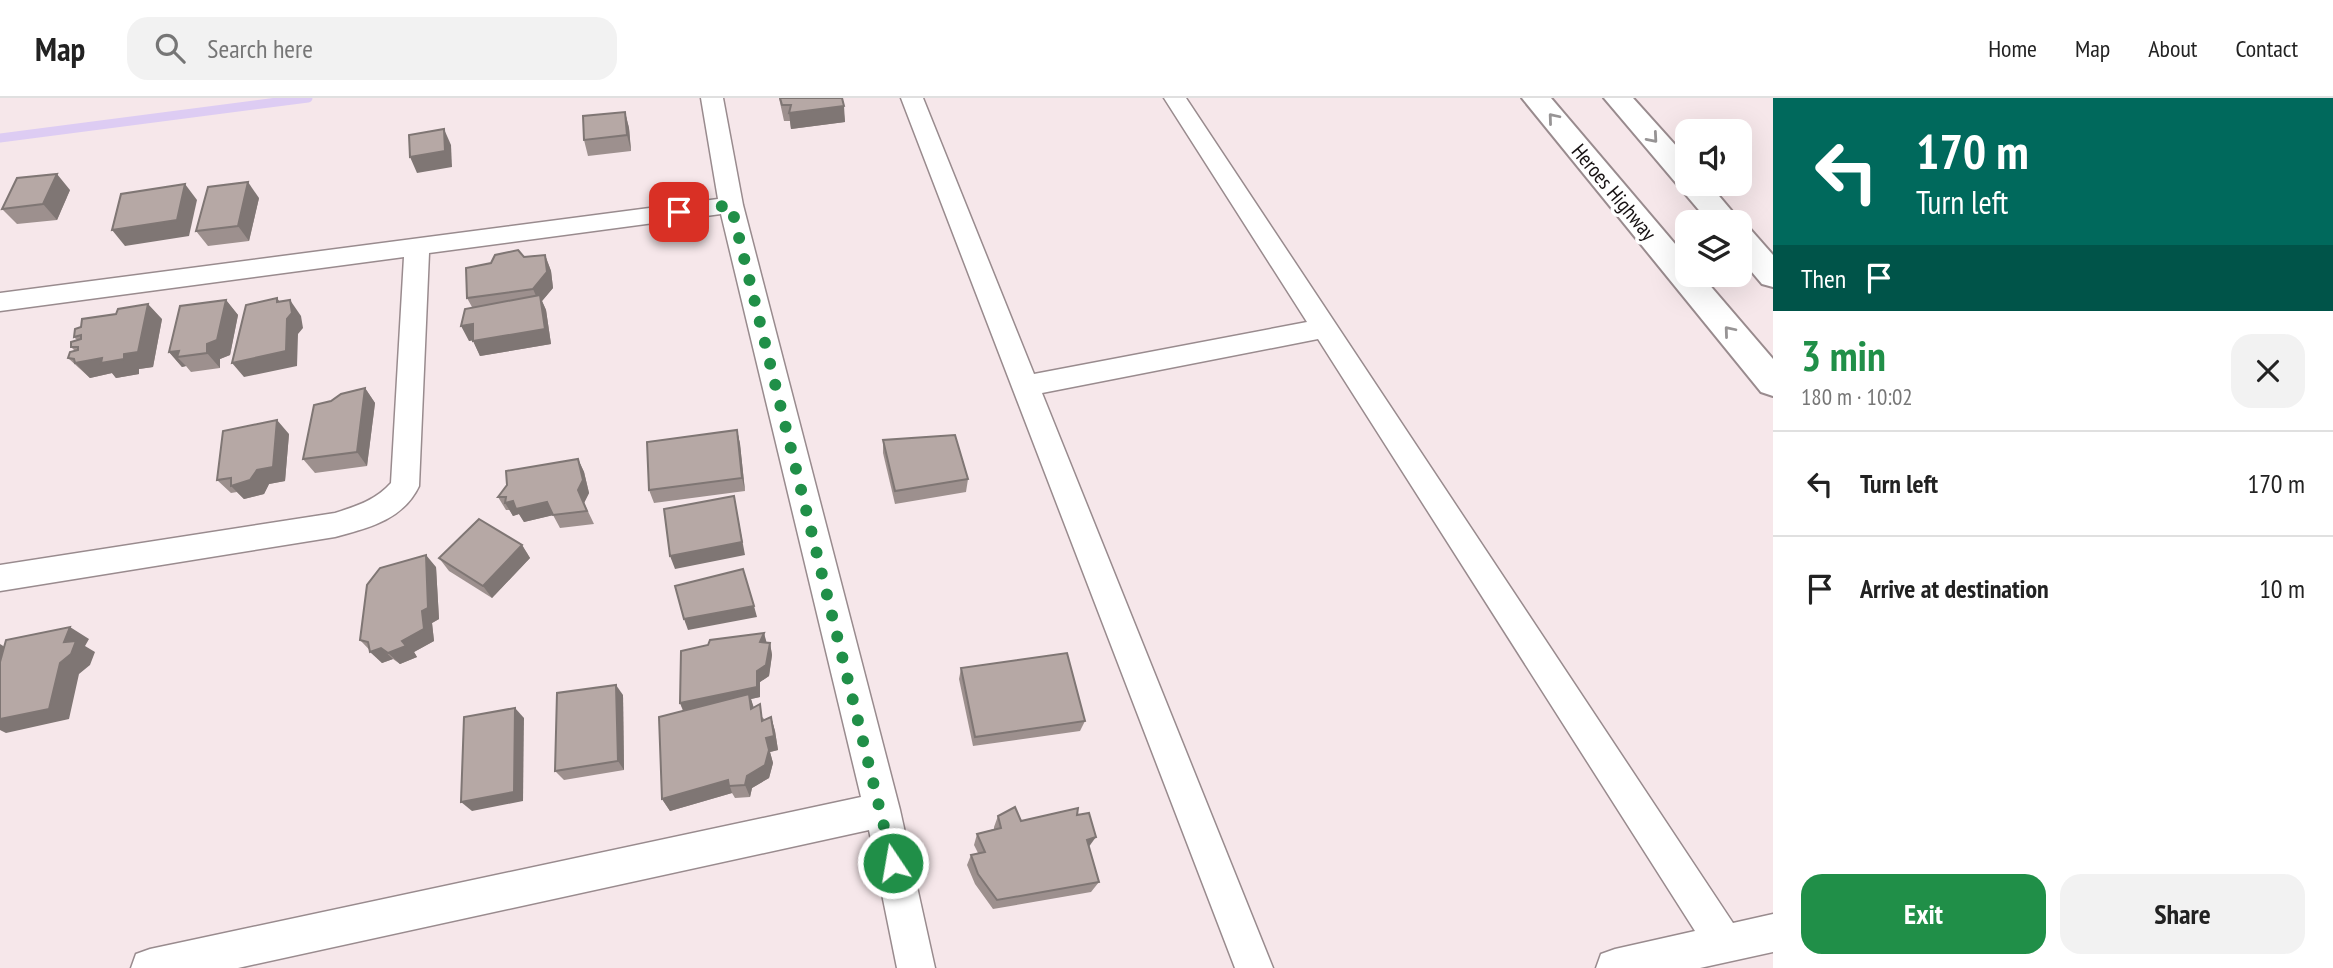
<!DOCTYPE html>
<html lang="en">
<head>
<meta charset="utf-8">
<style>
  body { margin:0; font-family:"PT Sans Narrow",sans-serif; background:#f2f2f2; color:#222; height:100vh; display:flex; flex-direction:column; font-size:26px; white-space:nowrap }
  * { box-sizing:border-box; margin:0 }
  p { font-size:23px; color:#767676 }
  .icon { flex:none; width:38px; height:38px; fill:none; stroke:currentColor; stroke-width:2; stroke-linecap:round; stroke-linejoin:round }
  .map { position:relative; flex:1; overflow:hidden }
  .side { display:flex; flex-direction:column; background:#fff; width:560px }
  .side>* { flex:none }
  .hud { background:#00695c; color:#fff; overflow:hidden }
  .buttons { position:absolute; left:1675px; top:21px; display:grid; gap:14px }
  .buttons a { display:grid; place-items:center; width:77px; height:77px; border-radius:14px; background:#fff; box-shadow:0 7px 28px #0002; font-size:35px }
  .pin { position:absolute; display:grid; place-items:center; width:60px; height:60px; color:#fff; margin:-30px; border-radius:14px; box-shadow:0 4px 10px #0006 }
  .me { position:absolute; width:77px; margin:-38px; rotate:348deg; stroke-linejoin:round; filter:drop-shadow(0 0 5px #0008) }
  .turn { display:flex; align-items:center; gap:24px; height:147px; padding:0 28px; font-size:32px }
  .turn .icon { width:91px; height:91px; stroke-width:2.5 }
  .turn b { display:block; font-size:49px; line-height:60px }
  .then { display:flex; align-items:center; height:66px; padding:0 28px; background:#0003; gap:14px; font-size:26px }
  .round { display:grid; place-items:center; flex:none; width:74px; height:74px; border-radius:21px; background:#f2f2f2 }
  .overview { display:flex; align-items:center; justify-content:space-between; height:119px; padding:0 28px }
  h1 { font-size:42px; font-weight:700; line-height:52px; color:#208f48 }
  .cta { display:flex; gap:14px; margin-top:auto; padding:14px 28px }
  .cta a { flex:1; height:80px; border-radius:21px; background:#208f48; color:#fff; font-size:28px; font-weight:700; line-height:80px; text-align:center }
  .cta a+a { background:#f2f2f2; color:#222 }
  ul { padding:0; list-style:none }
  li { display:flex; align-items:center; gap:21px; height:105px; padding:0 28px; border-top:2px solid #e0e0e0 }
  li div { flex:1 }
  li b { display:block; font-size:26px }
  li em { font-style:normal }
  header { display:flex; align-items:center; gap:42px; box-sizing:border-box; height:98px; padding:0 35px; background:#fff; border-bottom:2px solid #e0e0e0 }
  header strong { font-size:33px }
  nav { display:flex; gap:38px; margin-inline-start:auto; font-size:24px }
  .search { width:490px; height:63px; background:#f2f2f2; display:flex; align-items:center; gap:18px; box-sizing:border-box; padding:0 24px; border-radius:21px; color:#767676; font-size:26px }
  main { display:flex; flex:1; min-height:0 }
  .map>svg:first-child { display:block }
</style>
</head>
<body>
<header>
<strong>Map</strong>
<div class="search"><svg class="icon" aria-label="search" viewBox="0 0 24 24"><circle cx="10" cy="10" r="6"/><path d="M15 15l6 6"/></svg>Search here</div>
<nav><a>Home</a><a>Map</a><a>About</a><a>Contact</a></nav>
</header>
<main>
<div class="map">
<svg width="1773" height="870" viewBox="0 0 1773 870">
  <rect width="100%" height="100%" fill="#f6e7ea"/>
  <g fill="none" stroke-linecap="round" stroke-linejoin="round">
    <path stroke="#ddccf3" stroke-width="9" d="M0 40 308 0"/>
    <defs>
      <g id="minor">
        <path d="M701 0H723L743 107 900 712 935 870H897L869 732 238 870H131L136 856 150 851 861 699 721 116 429 155 419 388C403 422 368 430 335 439L0 493V467L335 415C357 408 376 402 391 385L404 159 0 213V195L718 101Z"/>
        <path d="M901 0H923L1034 276 1307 224 1164 0H1186L1733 825 1773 816V854L1700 870H1596L1601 856 1615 851 1695 833 1318 241 1042 295 1273 870H1235Z"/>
      </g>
      <g id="secondary">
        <path d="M1522 0H1551L1687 160V177H1701L1773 261V298L1761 294Z"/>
        <path d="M1604 0H1633L1687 60V86H1709L1741 124 1740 127V124H1709Z"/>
        <path d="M1740 129 1751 132 1773 157V189L1762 186 1740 160Z"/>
      </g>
    </defs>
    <use href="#minor" stroke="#998b8e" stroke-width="3"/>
    <use href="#secondary" stroke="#998b8e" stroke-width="4"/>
    <use href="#minor" fill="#fff" fill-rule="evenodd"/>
    <use href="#secondary" fill="#fff" fill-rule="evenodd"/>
  </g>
  <g fill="#9d908e">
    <path d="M779 0H842L845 24 791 31 790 23H784Z"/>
    <path d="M625 14 629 30 631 53 588 58 584 42Z"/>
    <path d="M70 92 57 122 17 126 2 111Z"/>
    <path d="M259 100 249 143 208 148 196 133Z"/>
    <path d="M545 157 551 173 553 190 542 203 546 212 551 246 480 258 473 242 469 243 472 209 467 200 524 159Z"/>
    <path d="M226 202 238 217 230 257 220 261V270L191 274 186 268 182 269 169 254Z"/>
    <path d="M162 221 153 269 139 271V276L116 280 112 275 90 280 68 260 75 253 71 249 77 242 74 239Z"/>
    <path d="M365 290 375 305 367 368 315 375 303 361 331 303Z"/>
    <path d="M737 332 740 346 745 393 654 405 649 392Z"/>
    <path d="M289 336 285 383 269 386 264 396 244 401 237 394 231 395 217 382Z"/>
    <path d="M883 342 968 381 966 394 895 406 883 355Z"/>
    <path d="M578 361 584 374 589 395 584 405 594 426 560 430 553 417 524 424 519 416 513 418 510 412H506L498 399Z"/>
    <path d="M522 447 530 460 492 500 449 473 439 460Z"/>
    <path d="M436 469 439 521 432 525 434 543 414 554 417 559 400 566 393 561 382 565 360 542Z"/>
    <path d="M764 535 766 545H770L772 557 769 578 760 584V599L751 601 753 609 765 622 771 619 775 633 778 652 770 654 773 665 769 680 752 690 750 699 735 700 732 695 670 713 662 701 683 613 680 605 708 547Z"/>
    <path d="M961 570 1085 623 1080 633 973 648 959 581Z"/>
    <path d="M623 597 624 672 564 682 555 673Z"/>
    <path d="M1077 717 1089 749 1099 784 1091 794 993 811 975 786 967 767 971 757 978 755 974 747 977 736 994 731V729L998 718 1021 723Z"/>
  </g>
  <g fill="#7f7674">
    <path d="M844 8 845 24 791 31 789 15Z"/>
    <path d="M625 14 629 30 631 53 627 37Z"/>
    <path d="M444 31 451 47 452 69 417 75 410 59Z"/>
    <path d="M57 76 70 92 57 122 43 106Z"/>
    <path d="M248 84 259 100 249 143 238 128Z"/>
    <path d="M185 86 197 102 189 138 125 148 112 132Z"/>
    <path d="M545 157 551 173 553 190 542 203 546 212 551 246 480 258 473 243 540 207 533 191Z"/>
    <path d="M277 200 288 215 290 202 301 218 303 230 298 236 297 268 244 279 232 265 277 204Z"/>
    <path d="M226 202 238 217 230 257 220 261V270L207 255V246Z"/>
    <path d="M148 206 162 221 153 269 139 271V276L116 280 112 275 90 280 75 265 124 256Z"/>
    <path d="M473 226 480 241 469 243 461 228Z"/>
    <path d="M179 253 177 259 186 268 182 269 169 254Z"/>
    <path d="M365 290 375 305 367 368 357 354Z"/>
    <path d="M277 322 289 336 285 383 269 386 264 396 244 401 231 388 257 372Z"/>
    <path d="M737 332 740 346 745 393 742 380Z"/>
    <path d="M578 361 584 374 589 395 584 405 578 392Z"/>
    <path d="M734 398 745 457 675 471 670 458Z"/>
    <path d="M513 403 547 404 554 417 524 424 519 416 513 418 505 405Z"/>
    <path d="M522 447 530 460 492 500 483 488Z"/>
    <path d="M426 457 436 469 439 521 432 525 434 543 414 554 417 559 400 566 388 555 402 543Z"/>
    <path d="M754 508 757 519 688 532 684 521Z"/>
    <path d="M70 529 89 541 85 548 95 554 90 567 79 576 69 621 6 635 0 632V621L64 544Z"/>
    <path d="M764 535 767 546 760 544Z"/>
    <path d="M770 545 772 557 769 578 760 584V599L751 601 754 610 685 616 680 605 757 573Z"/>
    <path d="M0 546 8 551 0 575Z"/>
    <path d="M381 550 393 561 382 565 370 554Z"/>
    <path d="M616 587 623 597 624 672 618 663Z"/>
    <path d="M515 610 524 620 523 703 472 713 461 704Z"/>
    <path d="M771 619 775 633 778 652 770 654 773 665 769 680 752 690 750 699 745 687 747 678 766 640Z"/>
    <path d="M728 682 732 695 670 713 662 701Z"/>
    <path d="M1096 739 1088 750 1087 742Z"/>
  </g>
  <g fill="#b6a8a5" stroke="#7f7674" stroke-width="2">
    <path d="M780 0H842L844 8 789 15 791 7H782Z"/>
    <path d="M625 14 627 37 584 42 583 18Z"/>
    <path d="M444 31 445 53 410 59 409 37Z"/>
    <path d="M57 76 43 106 2 111 17 80Z"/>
    <path d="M248 84 238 128 196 133 208 89Z"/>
    <path d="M185 86 177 122 112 132 121 96Z"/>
    <path d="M518 152 524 159 545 157 547 174 533 191 467 200 466 170 491 165 495 157Z"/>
    <path d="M540 197 545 231 473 243V226L461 228 465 211Z"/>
    <path d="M277 200V204L290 202 292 215 287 221 286 253 232 265 246 207Z"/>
    <path d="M226 202 217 242 207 246V255L177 259 179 253 169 254 180 208Z"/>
    <path d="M148 206 138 254 124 256V261L101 265 102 260 75 265 74 261 68 260 70 254 78 252V249H71V244L81 241V237L74 239 75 231 81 229 82 221 116 216 118 211Z"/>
    <path d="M365 290 357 354 303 361 314 307 331 303 341 296Z"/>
    <path d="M277 322 273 369 257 372 250 382 231 388V380L217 382 223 333Z"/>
    <path d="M737 332 742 380 649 392 647 344Z"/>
    <path d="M955 337 968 381 895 393 883 342Z"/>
    <path d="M578 361 583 382 578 392 587 413 553 417 547 404 516 411 513 403 505 405 506 399H498L507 387 506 373Z"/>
    <path d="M734 398 742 444 670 458 664 411Z"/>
    <path d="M479 421 522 447 483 488 439 460Z"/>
    <path d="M426 457 428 510 422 513 424 531 402 543 406 548 388 555 381 550 370 554 368 544 360 542 367 487 380 470Z"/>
    <path d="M743 471 754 508 684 521 675 488Z"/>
    <path d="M70 529 64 544 76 543 71 556 60 565 49 611 0 621V564L6 542Z"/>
    <path d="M764 535 760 544 770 545 766 567 757 573V589L680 605 681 553 708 547 710 542Z"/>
    <path d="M1067 555 1085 623 975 639 961 570Z"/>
    <path d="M616 587 618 663 555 673 557 595Z"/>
    <path d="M749 596 751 611 760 606 762 623 771 619 774 638 766 640 769 652 765 667 747 678 745 687 729 688 728 682 662 701 659 619Z"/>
    <path d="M515 610 514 694 461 704 464 619Z"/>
    <path d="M1015 709 1021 723 1078 710 1077 717 1089 715 1096 739 1087 742 1099 784 997 802 978 776 971 757 985 754 977 736 1001 730 998 718Z"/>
  </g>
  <defs><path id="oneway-chevron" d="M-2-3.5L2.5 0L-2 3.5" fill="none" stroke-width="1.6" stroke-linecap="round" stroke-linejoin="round" transform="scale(1.75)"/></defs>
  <g stroke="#979495">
    <use href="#oneway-chevron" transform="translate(1553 20) rotate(-130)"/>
    <use href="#oneway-chevron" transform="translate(1653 40) rotate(49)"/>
    <use href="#oneway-chevron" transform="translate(1729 233) rotate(-130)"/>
  </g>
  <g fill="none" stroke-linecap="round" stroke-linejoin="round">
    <path stroke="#208f48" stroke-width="12" stroke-dasharray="0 21.6" d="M679 114 731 107 893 765"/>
  </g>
  <g text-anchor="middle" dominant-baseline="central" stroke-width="7" stroke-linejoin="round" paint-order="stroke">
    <g font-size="21" fill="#171213" stroke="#fff">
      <text transform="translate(1614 94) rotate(50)">Heroes Highway</text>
    </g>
  </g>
</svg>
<div class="buttons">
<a><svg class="icon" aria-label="sound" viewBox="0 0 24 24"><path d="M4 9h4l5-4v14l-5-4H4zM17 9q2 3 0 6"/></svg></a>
<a><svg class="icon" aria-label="layers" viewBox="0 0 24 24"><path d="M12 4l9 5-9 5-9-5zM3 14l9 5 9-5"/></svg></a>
</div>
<div class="pin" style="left:679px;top:114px;background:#d93025"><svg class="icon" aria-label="arrive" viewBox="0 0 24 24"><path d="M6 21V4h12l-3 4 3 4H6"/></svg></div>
<svg class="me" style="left:893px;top:765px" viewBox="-20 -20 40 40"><circle r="17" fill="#208f48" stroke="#fff" stroke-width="3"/><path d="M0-11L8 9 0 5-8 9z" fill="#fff"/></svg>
</div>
<section class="side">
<div class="hud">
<div class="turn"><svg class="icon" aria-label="left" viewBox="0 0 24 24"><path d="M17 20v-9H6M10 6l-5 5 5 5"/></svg><div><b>170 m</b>Turn left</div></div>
<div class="then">Then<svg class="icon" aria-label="arrive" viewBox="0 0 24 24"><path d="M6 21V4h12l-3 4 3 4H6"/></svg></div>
</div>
<div class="overview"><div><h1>3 min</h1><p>180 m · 10:02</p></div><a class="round"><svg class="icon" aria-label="close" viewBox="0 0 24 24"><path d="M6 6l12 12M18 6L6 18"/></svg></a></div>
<ul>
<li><svg class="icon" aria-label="left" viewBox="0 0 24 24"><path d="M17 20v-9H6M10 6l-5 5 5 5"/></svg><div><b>Turn left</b></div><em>170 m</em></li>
<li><svg class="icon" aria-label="arrive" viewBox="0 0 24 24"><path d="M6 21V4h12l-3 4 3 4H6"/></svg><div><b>Arrive at destination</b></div><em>10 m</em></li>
</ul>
<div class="cta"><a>Exit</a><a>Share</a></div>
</section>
</main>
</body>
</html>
